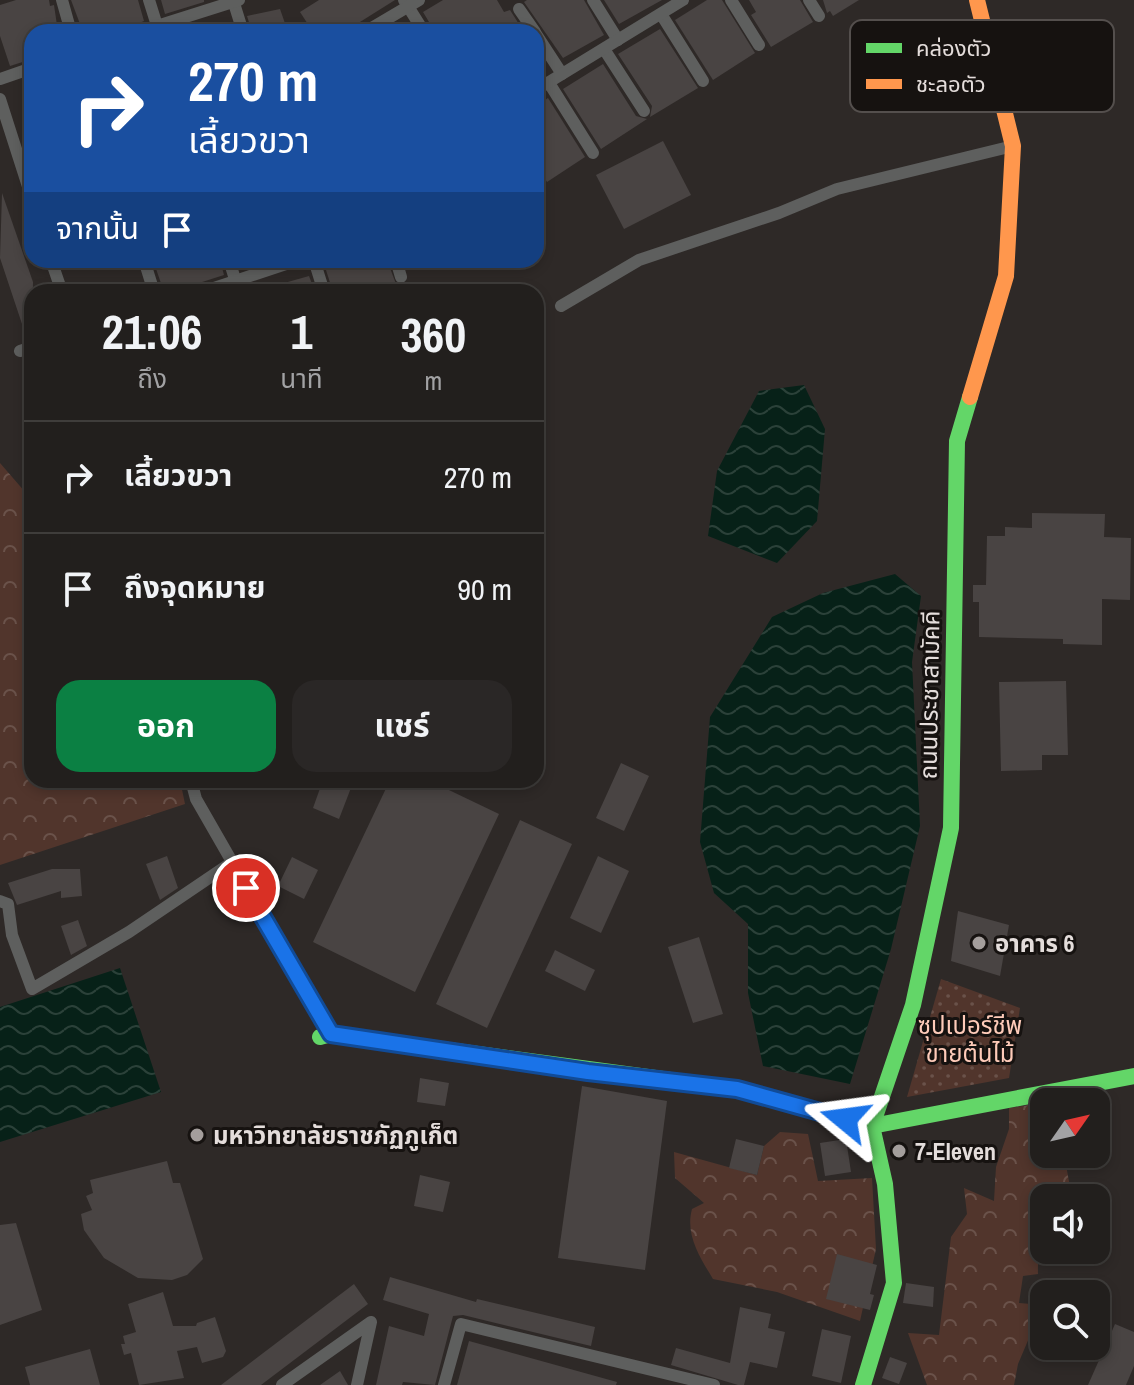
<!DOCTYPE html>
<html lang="th">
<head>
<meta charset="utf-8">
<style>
  body { margin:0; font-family:"Archivo Narrow","Noto Sans Thai",sans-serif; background:#2a2726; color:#f1f3f6; height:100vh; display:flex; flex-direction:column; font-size:30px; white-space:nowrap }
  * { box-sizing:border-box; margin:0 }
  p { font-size:26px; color:#a2a2a4 }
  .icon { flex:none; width:44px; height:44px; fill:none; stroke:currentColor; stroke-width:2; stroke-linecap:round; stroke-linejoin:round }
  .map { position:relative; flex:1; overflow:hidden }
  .drawer { position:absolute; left:24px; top:284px; width:520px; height:504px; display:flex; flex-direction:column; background:#221f1d; border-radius:24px; box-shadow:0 4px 12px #0003,0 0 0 2px #3f3d3b }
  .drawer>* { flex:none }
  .banner { position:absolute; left:24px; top:24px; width:520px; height:244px; border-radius:24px; box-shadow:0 4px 12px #0003,0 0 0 2px #3f3d3b; background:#1a4fa0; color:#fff; overflow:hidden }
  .needle { width:52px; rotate:56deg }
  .tools { position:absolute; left:1030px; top:1088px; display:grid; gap:16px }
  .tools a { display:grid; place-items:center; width:80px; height:80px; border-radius:16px; background:#221f1d; box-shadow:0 4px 12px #0003,0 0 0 2px #3f3d3b; font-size:40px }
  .pin { position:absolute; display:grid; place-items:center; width:68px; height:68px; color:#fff; margin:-34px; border:4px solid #fff; border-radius:50%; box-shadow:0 2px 8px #0007 }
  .me { position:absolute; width:88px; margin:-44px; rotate:286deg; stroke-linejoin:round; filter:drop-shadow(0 0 6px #0008) }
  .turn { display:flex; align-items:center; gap:28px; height:168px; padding:0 32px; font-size:36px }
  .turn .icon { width:104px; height:104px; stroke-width:2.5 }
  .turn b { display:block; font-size:56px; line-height:68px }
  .then { display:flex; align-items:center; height:76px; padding:0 32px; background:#0003; gap:16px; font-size:30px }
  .eta { display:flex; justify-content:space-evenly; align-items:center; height:136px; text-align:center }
  .eta b { font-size:48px; font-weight:700; line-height:56px }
  .button { display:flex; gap:16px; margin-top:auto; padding:16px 32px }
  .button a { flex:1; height:92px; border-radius:24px; background:#0b8043; color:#fff; font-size:32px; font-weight:700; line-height:92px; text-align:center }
  .button a+a { background:#2a2726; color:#f1f3f6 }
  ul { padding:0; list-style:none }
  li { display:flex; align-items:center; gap:24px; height:112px; padding:0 32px; border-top:2px solid #3f3d3b }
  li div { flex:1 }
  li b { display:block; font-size:30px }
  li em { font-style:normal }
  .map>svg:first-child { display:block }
</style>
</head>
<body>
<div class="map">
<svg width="1134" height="1385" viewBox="0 0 1134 1385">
  <defs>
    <pattern id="grass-dots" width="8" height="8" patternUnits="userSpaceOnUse" patternTransform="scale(2)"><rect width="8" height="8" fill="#51352c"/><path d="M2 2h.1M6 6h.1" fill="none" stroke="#6a524a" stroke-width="1.8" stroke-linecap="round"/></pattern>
    <pattern id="forest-crowns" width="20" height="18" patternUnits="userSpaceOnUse" patternTransform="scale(2)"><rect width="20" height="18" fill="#51352c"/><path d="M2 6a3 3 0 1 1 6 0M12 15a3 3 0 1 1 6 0" fill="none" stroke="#6a524a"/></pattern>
    <pattern id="water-waves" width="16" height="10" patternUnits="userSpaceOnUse" patternTransform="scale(2)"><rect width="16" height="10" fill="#072118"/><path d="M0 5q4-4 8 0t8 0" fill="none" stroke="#2b4139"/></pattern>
  </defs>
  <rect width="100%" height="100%" fill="#2e2927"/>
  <path fill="url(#grass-dots)" d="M941 979 1020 1008 1009 1078 907 1097Z"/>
  <g fill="url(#forest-crowns)">
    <path d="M0 463 32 500V780H180L185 804 0 865Z"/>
    <path d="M1044 1103V1154H1064L1072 1198H1044C1044 1225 1037 1248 1038 1274L1023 1276 1019 1303 1043 1305 1018 1364 1014 1385H927L908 1333 939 1335 951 1237 967 1214 964 1188 994 1201 996 1167 1009 1129V1108Z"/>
    <path d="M780 1132 808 1134 818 1181 872 1178 876 1249 860 1321 777 1292 713 1279C700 1257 685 1235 692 1209L704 1203 675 1178 674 1152 757 1175 764 1146Z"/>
  </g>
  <g fill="url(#water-waves)">
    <path d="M804 385 825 429 817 521 777 563 708 536 717 471 759 391Z"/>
    <path d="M895 574 921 596 912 662 920 826 891 949 850 1084 763 1066 748 993V924L714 893 700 842 710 717 772 617 823 593Z"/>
    <path d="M120 968 161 1092 0 1142V1007Z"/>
  </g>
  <g fill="#494443">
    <path d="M16 0H49L50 6 54 5 58 32H32V59L10 66 0 36V5Z"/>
    <path d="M71 0H138L144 21 116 32 114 29 83 32Z"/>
    <path d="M161 0H204V2L165 14Z"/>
    <path d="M319 0H395L344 32H313L300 12Z"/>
    <path d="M443 0H497L504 12 510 10 524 32H496L490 22 473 32H435L423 12Z"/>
    <path d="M527 0H584L604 35 563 58 524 2Z"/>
    <path d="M604 0H662L619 24Z"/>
    <path d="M707 0H722L755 53 713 80 675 20Z"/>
    <path d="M749 0H800L813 22 771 47 751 15 756 12Z"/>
    <path d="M823 0H859L833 16 830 11 827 13Z"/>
    <path d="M280 9 288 32H252L247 16Z"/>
    <path d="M660 29 698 88 650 117 652 106 618 54Z"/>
    <path d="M603 64 636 116 647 119 601 149 563 89Z"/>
    <path d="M548 98 585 157 547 182 536 165V106Z"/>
    <path d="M663 141 691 195 624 229 596 175Z"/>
    <path d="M2 193 33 282 32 338 27 339 0 258Z"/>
    <path d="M153 260H220L224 275 199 283 188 292H164Z"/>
    <path d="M358 260H387L399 292H333L326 270Z"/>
    <path d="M309 276 315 292H264L263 289Z"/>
    <path d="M1032 513 1105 514 1104 537 1131 538 1130 600 1102 599V645L1063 644V639L979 637V602H973V585H986L987 536H1005V527L1032 528Z"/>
    <path d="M1066 681 1068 755H1042V770L1001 771 999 682Z"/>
    <path d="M621 763 649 776 624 831 596 818Z"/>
    <path d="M323 780H354L339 819 313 808Z"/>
    <path d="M390 780H428L499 814 415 992 313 942Z"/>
    <path d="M520 820 572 844 487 1028 436 1004Z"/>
    <path d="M167 856 178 888 160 900 146 864Z"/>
    <path d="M598 856 629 871 601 933 570 918Z"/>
    <path d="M292 857 318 870 304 899 278 886Z"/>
    <path d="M52 869H80L82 896 61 898V891L17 905 8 883Z"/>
    <path d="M958 911 1009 925 1000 976 951 961Z"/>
    <path d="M78 920 87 946 71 955 61 926Z"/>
    <path d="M699 937 723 1014 693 1023 668 947Z"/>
    <path d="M555 950 595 970 585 991 545 971Z"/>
    <path d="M420 1078 449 1083 445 1106 417 1102Z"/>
    <path d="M582 1086 667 1101 645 1270 558 1258Z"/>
    <path d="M736 1139 764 1146 757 1175 729 1168Z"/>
    <path d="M846 1139 851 1172 825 1176 820 1143Z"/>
    <path d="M167 1161 173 1183H180L203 1259 187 1275 172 1280 138 1278 104 1258 84 1230 81 1214 92 1210 86 1196 93 1193 90 1180Z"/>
    <path d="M420 1175 450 1182 443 1212 414 1206Z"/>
    <path d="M16 1223 42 1310 0 1325V1225Z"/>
    <path d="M837 1254 877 1265 870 1294 874 1295 870 1310 826 1299Z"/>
    <path d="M390 1277 476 1302 477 1299 595 1327 591 1346 463 1315 453 1316 435 1385 403 1382 402 1385H376L389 1326 424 1336 429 1314 383 1300Z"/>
    <path d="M906 1283 934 1287 933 1307 903 1303Z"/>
    <path d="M354 1284 368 1304 261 1385H221Z"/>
    <path d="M163 1292 173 1326H196L197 1323 215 1317 226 1351 223 1357 202 1363 197 1347 177 1351 184 1378 139 1385 131 1353 124 1355 121 1344H125L123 1336 136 1332 128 1304Z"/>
    <path d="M740 1307 771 1314 768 1328 785 1332 777 1368 750 1362 744 1385H738L671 1365 676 1348 730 1363Z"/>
    <path d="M1115 1324 1134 1332V1366L1126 1385H1088Z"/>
    <path d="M822 1329 851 1336 841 1383 812 1376Z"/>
    <path d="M469 1341 617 1382 616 1385H457Z"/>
    <path d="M90 1349 100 1385H30L25 1367Z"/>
    <path d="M890 1357 907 1363 899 1384 882 1378Z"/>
    <path d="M340 1371 348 1385H320Z"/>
  </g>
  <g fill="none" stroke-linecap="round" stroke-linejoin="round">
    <g stroke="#5e5f5e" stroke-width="12">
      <path d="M62 0 71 32"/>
      <path d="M149 0 159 32"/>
      <path d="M233 0 243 32"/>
      <path d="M404 0 424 32"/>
      <path d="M593 0 618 40"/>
      <path d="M731 0 759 45"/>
      <path d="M809 0 819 16"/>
      <path d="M519 9 535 32"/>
      <path d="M661 14 703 81"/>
      <path d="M138 32 239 0"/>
      <path d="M365 32 419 0"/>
      <path d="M536 34 562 74"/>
      <path d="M604 49 644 111"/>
      <path d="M0 79 32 68"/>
      <path d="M549 83 593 153"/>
      <path d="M536 90 683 0"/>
      <path d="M0 99 32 199"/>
      <path d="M51 260 62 292"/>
      <path d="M144 260 154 292"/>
      <path d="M229 260 239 292"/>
      <path d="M314 260 324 292"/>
      <path d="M396 260 401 277"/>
      <path d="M202 292 298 260"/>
      <path d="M561 306 639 260 779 213 837 189 1013 146"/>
      <path d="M20 351 32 347"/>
      <path d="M191 780 196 799 331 1034"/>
      <path d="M0 901 8 904 12 935 32 989 129 932 231 863"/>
      <path d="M282 1385 371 1322 357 1385"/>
      <path d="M444 1385 461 1324 714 1385"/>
    </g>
    <g stroke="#63d668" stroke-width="16">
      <path d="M320 1037 331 1034 737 1089 872 1126 1134 1076"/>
      <path d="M863 1385 894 1283 885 1184 872 1126 913 1005 951 828 957 441 970 397"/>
    </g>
    <path stroke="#ff974d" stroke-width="16" d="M970 397 1006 276 1013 146 977 0"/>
  </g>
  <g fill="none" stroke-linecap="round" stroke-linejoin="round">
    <defs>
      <path id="route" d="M246 888 331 1034 588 1072 737 1089 845 1119"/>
    </defs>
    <use href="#route" stroke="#114b97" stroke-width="20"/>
    <use href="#route" stroke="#1a73e8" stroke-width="14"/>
  </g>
  <g fill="#a49e9c" stroke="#161210" stroke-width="3">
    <circle cx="979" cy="943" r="8"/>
    <circle cx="197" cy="1135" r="8"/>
    <circle cx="899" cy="1151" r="8"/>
  </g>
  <g text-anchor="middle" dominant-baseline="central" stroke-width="6" stroke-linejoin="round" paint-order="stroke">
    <g font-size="24" fill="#e4dddb" stroke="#161210">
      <text transform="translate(929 695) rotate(-89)">ถนนประชาสามัคคี</text>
    </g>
    <g font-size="24" font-weight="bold" fill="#e4dddb" stroke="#161210" text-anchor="start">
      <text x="995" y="943">อาคาร 6</text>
      <text x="213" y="1135">มหาวิทยาลัยราชภัฏภูเก็ต</text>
      <text x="915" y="1151">7-Eleven</text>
    </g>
    <g font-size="24" fill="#fecbb9" stroke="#161210">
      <text x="970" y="1025">ซุปเปอร์ชีพ<tspan x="970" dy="28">ขายต้นไม้</tspan></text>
    </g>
  </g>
  <rect x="850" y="20" width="264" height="92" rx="12" fill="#161210" stroke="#544f4d" stroke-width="2"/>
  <rect x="866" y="43" width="36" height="10" fill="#63d668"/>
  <rect x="866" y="79" width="36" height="10" fill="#ff974d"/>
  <g font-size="22" fill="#e4dddb">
    <text x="916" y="56">คล่องตัว</text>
    <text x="916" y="92">ชะลอตัว</text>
  </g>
</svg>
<div class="tools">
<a><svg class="needle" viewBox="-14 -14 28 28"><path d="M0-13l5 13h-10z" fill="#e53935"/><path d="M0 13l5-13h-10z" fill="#a2a2a4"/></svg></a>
<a><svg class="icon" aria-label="sound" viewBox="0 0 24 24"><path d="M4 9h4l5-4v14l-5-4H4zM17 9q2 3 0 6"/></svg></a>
<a><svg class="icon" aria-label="search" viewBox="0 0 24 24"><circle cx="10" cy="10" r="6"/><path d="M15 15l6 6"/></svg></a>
</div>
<div class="pin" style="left:246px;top:888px;background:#d93025"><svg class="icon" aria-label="arrive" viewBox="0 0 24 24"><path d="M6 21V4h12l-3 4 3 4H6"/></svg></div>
<svg class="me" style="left:845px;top:1119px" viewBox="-20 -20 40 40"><path d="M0-17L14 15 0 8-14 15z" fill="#1a73e8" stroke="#fff" stroke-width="4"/></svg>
<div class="banner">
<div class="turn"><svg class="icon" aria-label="right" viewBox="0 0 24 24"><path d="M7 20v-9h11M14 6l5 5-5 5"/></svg><div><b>270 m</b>เลี้ยวขวา</div></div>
<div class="then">จากนั้น<svg class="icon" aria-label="arrive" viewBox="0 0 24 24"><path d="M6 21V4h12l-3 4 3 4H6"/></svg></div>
</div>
<section class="drawer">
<div class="eta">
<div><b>21:06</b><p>ถึง</p></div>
<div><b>1</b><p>นาที</p></div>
<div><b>360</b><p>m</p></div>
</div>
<ul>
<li><svg class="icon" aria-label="right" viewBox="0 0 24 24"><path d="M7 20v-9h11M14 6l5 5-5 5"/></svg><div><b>เลี้ยวขวา</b></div><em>270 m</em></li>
<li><svg class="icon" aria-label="arrive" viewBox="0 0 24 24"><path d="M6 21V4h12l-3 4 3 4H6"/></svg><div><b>ถึงจุดหมาย</b></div><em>90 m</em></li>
</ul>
<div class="button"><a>ออก</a><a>แชร์</a></div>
</section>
</div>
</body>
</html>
